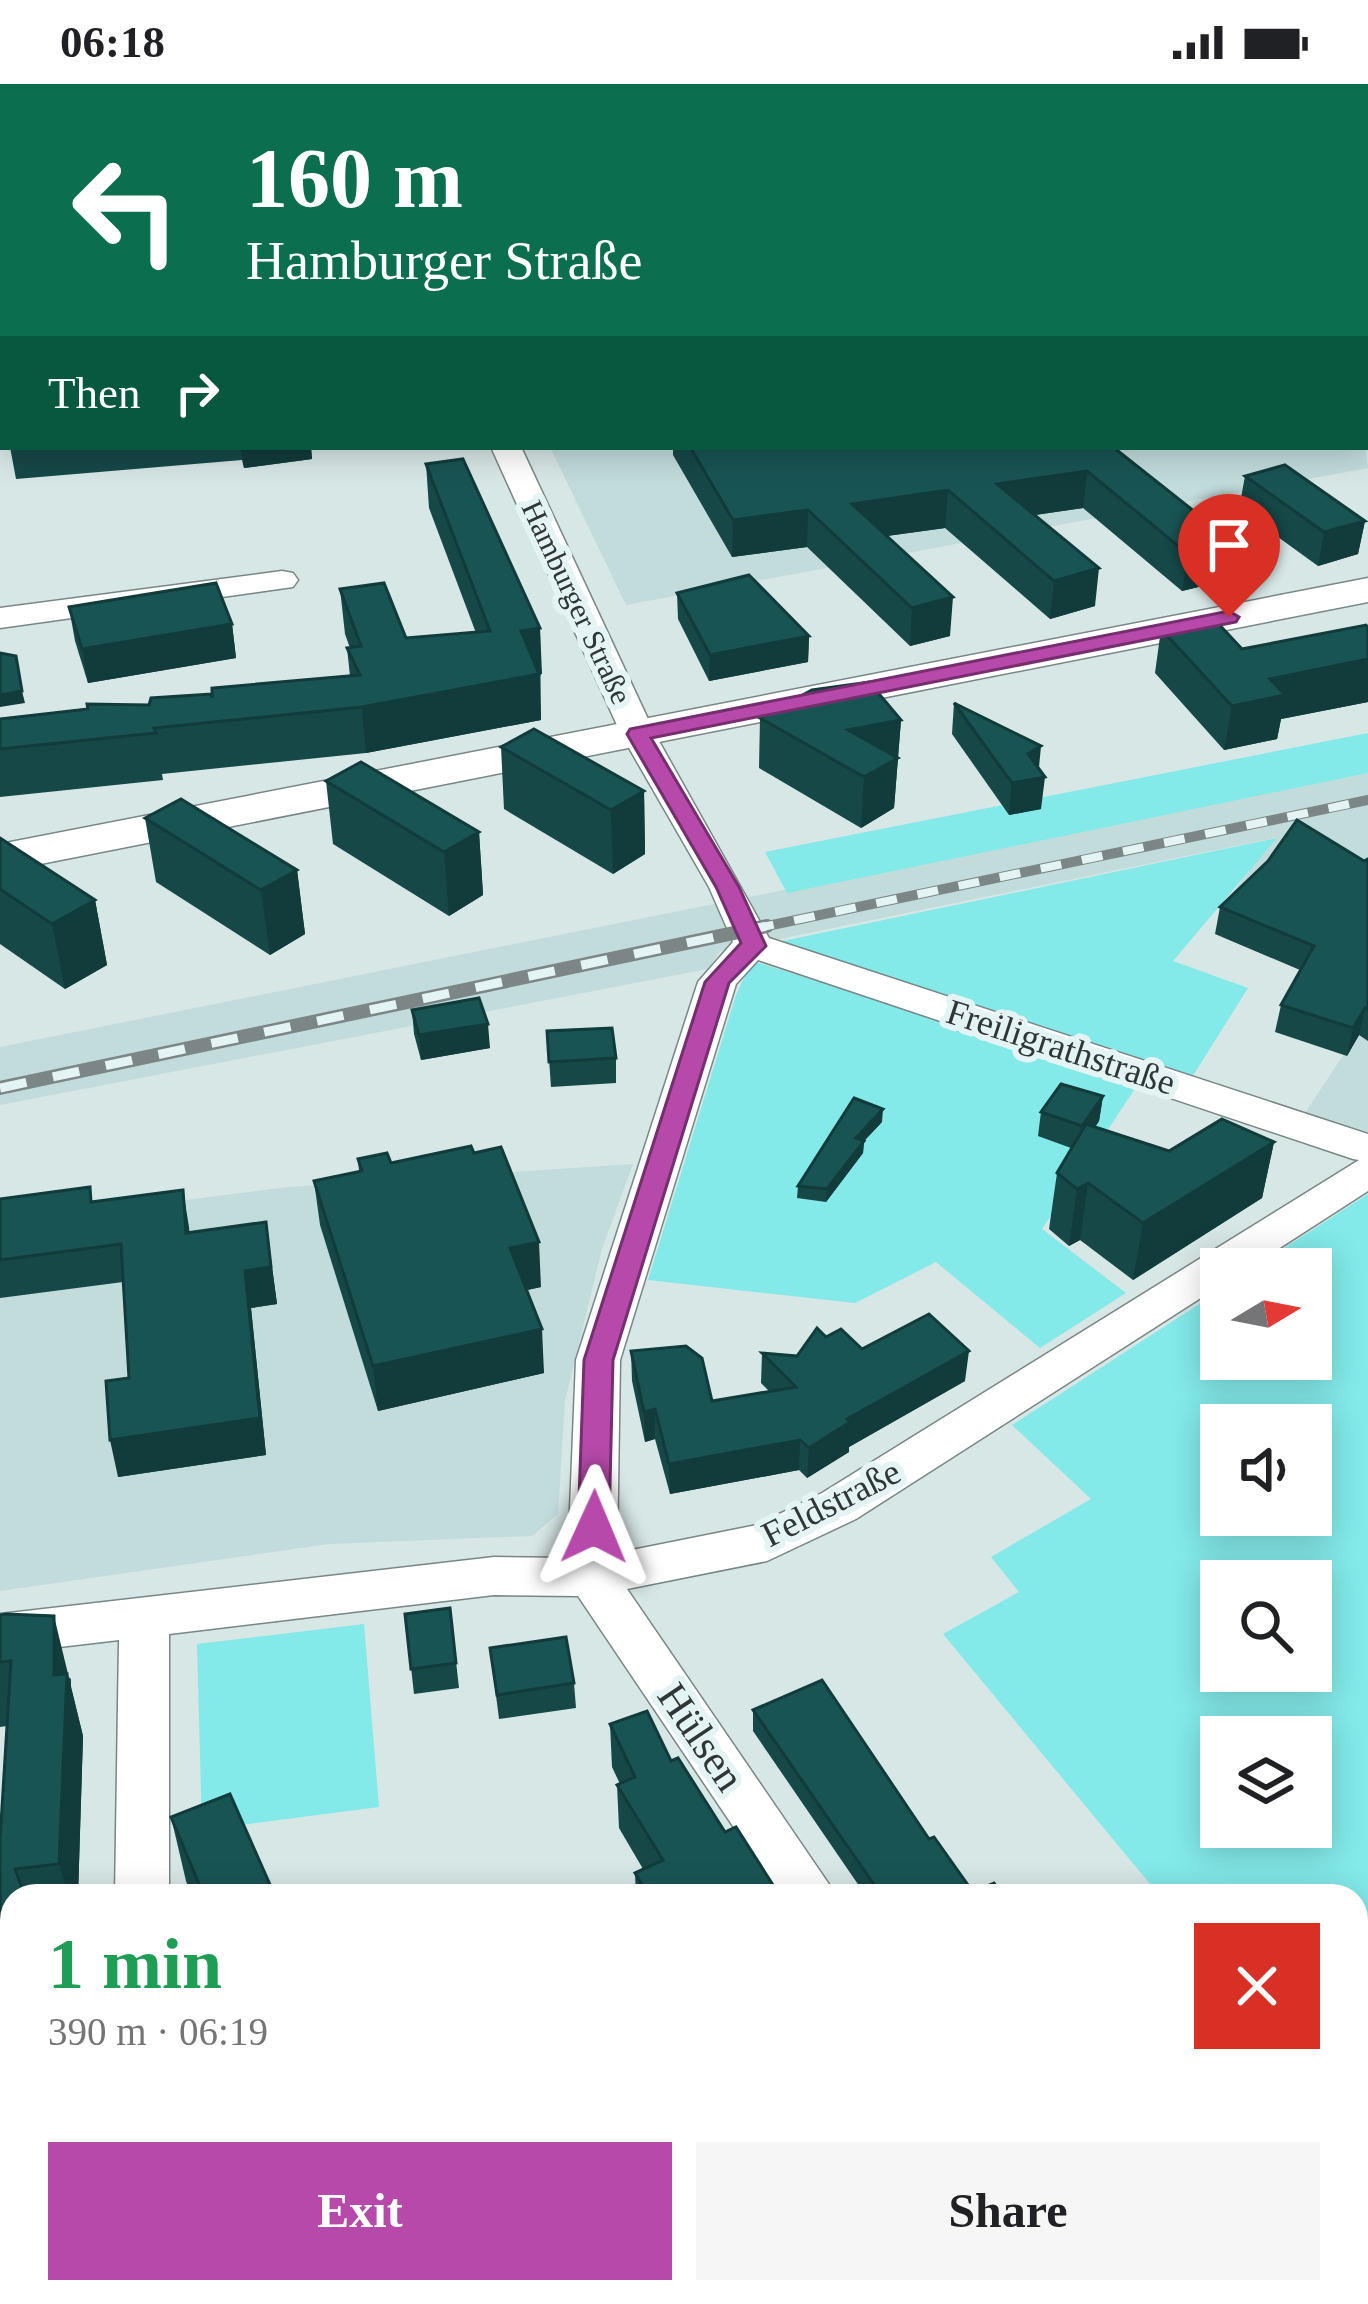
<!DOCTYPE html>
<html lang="en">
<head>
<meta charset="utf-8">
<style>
  body { margin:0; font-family:"Times New Roman",serif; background:#f6f6f6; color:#202124; height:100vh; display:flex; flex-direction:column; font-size:45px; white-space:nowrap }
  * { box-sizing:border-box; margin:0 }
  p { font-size:39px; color:#757577 }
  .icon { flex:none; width:66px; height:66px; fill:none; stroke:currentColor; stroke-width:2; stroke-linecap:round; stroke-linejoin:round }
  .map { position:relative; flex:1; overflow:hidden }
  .panel { position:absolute; left:0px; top:1800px; width:1368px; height:420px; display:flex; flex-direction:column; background:#fff; border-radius:36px 36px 0 0; box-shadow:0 6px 30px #0003 }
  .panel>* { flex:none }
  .top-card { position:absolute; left:0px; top:0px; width:1368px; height:366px; box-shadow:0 6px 30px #0003; background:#0b6e4f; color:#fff; overflow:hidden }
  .needle { width:78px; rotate:80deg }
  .buttons { position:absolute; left:1200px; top:1164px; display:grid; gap:24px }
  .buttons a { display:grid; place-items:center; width:132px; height:132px; border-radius:0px; background:#fff; box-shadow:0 6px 30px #0003; font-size:60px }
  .pin { position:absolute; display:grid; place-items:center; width:102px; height:102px; color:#fff; margin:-123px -51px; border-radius:50% 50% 50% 0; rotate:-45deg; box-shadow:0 0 12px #0007 }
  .pin .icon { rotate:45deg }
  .me { position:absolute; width:132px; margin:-66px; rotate:1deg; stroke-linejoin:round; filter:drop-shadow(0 0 9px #0008) }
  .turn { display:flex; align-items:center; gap:42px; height:252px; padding:0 48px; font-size:54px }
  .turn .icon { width:156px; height:156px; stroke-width:2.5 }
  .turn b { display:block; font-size:84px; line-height:102px }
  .then { display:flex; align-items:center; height:114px; padding:0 48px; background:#0003; gap:24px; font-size:45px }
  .round { display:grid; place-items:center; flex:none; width:126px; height:126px; border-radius:0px; background:#f6f6f6 }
  .headline { display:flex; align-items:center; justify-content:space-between; height:204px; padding:0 48px }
  h1 { font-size:72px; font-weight:600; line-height:90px; color:#1e9e55 }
  .cta { display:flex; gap:24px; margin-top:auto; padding:24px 48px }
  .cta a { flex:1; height:138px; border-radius:0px; background:#b649a9; color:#fff; font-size:48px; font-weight:600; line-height:138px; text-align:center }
  .cta a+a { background:#f6f6f6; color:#202124 }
  .status { display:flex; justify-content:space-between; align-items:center; height:84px; padding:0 60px; background:#fff; direction:ltr }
  .status svg { height:33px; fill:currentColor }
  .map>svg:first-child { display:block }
</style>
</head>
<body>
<div class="status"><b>06:18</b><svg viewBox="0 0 49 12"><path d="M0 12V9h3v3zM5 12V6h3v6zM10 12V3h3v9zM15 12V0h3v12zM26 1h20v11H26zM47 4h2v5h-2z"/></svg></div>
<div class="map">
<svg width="1368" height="2220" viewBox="0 0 1368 2220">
  <rect width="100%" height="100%" fill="#d7e7e6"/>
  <g fill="#c2dcdb">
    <path d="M1365 358 1368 384 626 521 550 363H1365Z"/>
    <path d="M1368 689V871L1223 821 1275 754 720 867 708 885 0 1021V963Z"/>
    <path d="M1368 934V1052L1303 1032Z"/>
    <path d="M633 1080 602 1165 565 1317 558 1430 532 1452 329 1460 0 1507V1140L288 1103Z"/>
  </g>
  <g fill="#83e9e9" fill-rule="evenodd">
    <path d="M1368 649V689L787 809 765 768Z"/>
    <path d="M1277 754 1173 877 1248 904 1189 998 773 859Z"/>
    <path d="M752 877 1140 997 1042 1145 1126 1209 1040 1264 936 1178 855 1219 648 1196 736 911Z"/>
    <path d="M1368 1110V2064L1356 2049V1812H1160L943 1550 1019 1508 991 1473 1091 1415 1012 1341 1221 1206V1275H1311V1185H1252ZM1311 1341V1431H1221V1341ZM1311 1497V1587H1221V1497ZM1221 1653H1311V1743H1221Z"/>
    <path d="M364 1540 379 1723 202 1746 197 1560Z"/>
  </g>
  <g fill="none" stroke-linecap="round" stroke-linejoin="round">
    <defs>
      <g id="minor">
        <rect x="0" y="69" width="3" height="14"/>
        <rect x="0" y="345" width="3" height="18"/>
        <path d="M491 363H521L655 650 769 854 1368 1050V1107L1247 1185H1221V1201L856 1435 767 1477 627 1505 837 1812H780L578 1512 494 1511 169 1550V1812H115L119 1556 0 1570V1530L494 1473 568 1474 576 1276 698 898 733 858 709 803 621 650ZM758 876 1353 1075 1359 1076 822 1409 757 1441 617 1469 620 1276 736 900Z"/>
        <path d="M282 487 293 489 298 496 293 503 0 544V524Z"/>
        <path d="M12 1997V2051L0 2054V2000Z"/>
        <path d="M115 2208H175L176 2220H114Z"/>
        <path d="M1051 2208H1115L1120 2220H1056Z"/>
      </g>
      <g id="tertiary">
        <rect x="0" y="194" width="3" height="20"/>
        <path d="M1365 320 1368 321V344L1365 343Z"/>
        <path d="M1368 494V518L0 788V760Z"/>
      </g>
    </defs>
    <use href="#minor" stroke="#788686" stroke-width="3"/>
    <use href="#tertiary" stroke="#788686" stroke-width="3"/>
    <use href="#minor" fill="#fff" fill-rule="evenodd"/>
    <use href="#tertiary" fill="#fff" fill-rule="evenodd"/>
    <defs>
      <path id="rail-far1" d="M753 845 1368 716"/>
      <path id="rail" d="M0 1004 767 842"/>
    </defs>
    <use href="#rail-far1" stroke="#7c8686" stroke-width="10"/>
    <use href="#rail" stroke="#7c8686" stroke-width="14"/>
    <use href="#rail-far1" stroke="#e4f4f4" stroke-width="8" stroke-dasharray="21" stroke-linecap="butt"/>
    <use href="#rail" stroke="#e4f4f4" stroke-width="9" stroke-dasharray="27" stroke-linecap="butt"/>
  </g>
  <g fill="#164848">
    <path d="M829 0H1366L1368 3V103L1365 104V3H829Z"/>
    <path d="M1365 183 1368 184V271L1365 269Z"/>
    <rect x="0" y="208" width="3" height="57"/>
    <path d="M10 363H311L312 375 244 384 242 376 16 395Z"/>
    <path d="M673 363H1113L1233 458 1227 496 1182 507 1083 424 1035 431 1095 522 1050 535 945 444 887 452 950 552 910 562 807 463 732 473 673 371Z"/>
    <path d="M426 380 540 544 541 636 366 669 162 690 163 696 0 713V635L149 621 211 610 350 592 347 564H350L345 550 340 505 406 554 476 549 429 424Z"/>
    <path d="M1245 392 1365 437 1358 470 1318 482 1239 425Z"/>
    <path d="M677 509 809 552 808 578 709 597 678 535Z"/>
    <path d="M69 523 232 540 236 574 88 599 75 557Z"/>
    <path d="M1368 543V618L1281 635 1277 655 1224 666 1155 589 1161 545 1242 565Z"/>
    <path d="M954 619 1039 685 1041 725 1009 731 952 650Z"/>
    <path d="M760 634 901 636 894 724 861 744 759 684Z"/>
    <path d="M501 663 644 707 645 770 613 790 504 725Z"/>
    <path d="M361 678 479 748 483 811 449 832 333 760 326 697Z"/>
    <path d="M145 734 297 786 305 850 270 871 156 798Z"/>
    <path d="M0 754 95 816 107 881 65 905 0 860Z"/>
    <path d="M1368 775V957L1359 951 1347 972 1275 948 1281 921 1300 886 1215 850 1220 823Z"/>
    <path d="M412 926 490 964 421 976 414 950Z"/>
    <path d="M547 947 616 974V999L551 1003Z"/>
    <path d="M1103 1012 1099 1037 1095 1043 1169 1067 1274 1058 1262 1114 1133 1196 1080 1156 1069 1162 1049 1145 1057 1089 1071 1064 1038 1052 1041 1028Z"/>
    <path d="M882 1038 864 1057 863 1069 826 1118 797 1114 798 1102Z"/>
    <path d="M358 1075 391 1079 541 1203 527 1206 544 1289 378 1327 320 1141 314 1097 359 1087Z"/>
    <path d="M0 1115 93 1118 189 1148 266 1138 277 1220 251 1224 266 1371 118 1393 129 1294 123 1198 0 1214Z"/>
    <path d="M826 1253 965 1297 849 1363V1368L807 1394 799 1386 670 1410 655 1355 645 1358 632 1297 631 1267 712 1317 769 1307 761 1299 762 1269 797 1272Z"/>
    <path d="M450 1524 459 1604 414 1610 405 1530Z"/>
    <path d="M0 1531 71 1595V1604L83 1652 78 1812H12L7 1642 0 1643Z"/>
    <path d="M490 1564 574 1599 576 1624 499 1635Z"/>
    <path d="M753 1626 929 1755 973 1808 1003 1812H866L753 1647Z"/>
    <path d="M610 1640 671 1677 725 1748 780 1812H636L635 1789 643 1785 619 1744 617 1701 620 1700 612 1683Z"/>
    <path d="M171 1733 275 1812H192L186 1797Z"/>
    <path d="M250 2208H335L341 2220H255Z"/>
    <path d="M1140 2208H1329L1327 2212 1317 2218 1318 2220H1148Z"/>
  </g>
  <g fill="#123b3b">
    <path d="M1365 72H1368V103L1365 104Z"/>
    <path d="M241 363H311L312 375 244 384Z"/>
    <path d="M1087 387 1083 424 993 437 997 400Z"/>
    <path d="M948 406 945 444 850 457 852 420Z"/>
    <path d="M808 426 807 463 732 473 733 436Z"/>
    <path d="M1365 437 1358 470 1318 482 1324 448Z"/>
    <path d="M1233 458 1227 496 1182 507 1188 470Z"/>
    <path d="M1099 484 1095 522 1050 535 1054 497Z"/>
    <path d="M953 513 950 552 910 562 912 524Z"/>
    <path d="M232 540 236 574 88 599 82 565Z"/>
    <path d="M540 544 542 590 524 592 521 547Z"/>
    <path d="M809 552 808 578 709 597 710 571Z"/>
    <path d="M1368 575V618L1281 635 1277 655 1224 666 1232 622 1270 595Z"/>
    <path d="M539 590 541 636 366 669 362 623Z"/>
    <path d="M22 607 25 619 0 623V611Z"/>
    <path d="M901 636 894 724 861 744 864 693 848 646Z"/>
    <path d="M1041 662 1038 694 1045 693 1041 725 1009 731 1012 699 1028 670Z"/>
    <path d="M644 707 645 770 613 790 611 726Z"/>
    <path d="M479 748 483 811 449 832 444 768Z"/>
    <path d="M297 786 305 850 270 871 261 806Z"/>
    <path d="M95 816 107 881 65 905 52 840Z"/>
    <path d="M1365 924 1359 951 1347 972 1353 944Z"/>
    <path d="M488 940 490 964 421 976 419 951Z"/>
    <path d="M1103 1012 1099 1037 1079 1067 1082 1042Z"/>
    <path d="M883 1025 882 1038 864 1057 863 1069 826 1118 827 1105 856 1054Z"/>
    <path d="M1274 1058 1262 1114 1133 1196 1143 1139Z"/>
    <path d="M1088 1099 1080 1156 1069 1162 1077 1105Z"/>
    <path d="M183 1106 189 1143 193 1186 186 1149Z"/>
    <path d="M266 1138 277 1220 251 1224 266 1371 118 1393 110 1356 245 1187Z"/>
    <path d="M539 1158 541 1203 513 1209 510 1164Z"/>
    <path d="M542 1245 544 1289 378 1327 373 1282Z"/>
    <path d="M969 1267 965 1297 849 1363V1368L807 1394 809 1364 847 1335Z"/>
    <path d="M655 1325V1355L645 1358 644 1328Z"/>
    <path d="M800 1356 799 1386 670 1410 669 1380Z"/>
    <path d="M54 1532 83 1652 78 1812H69L59 1780 54 1591Z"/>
    <path d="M12 1869V1937L0 1942V1874Z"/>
    <path d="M12 2093V2163L0 2168V2098Z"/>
    <path d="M47 2208H59L61 2220H49Z"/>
    <path d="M1309 2208H1329L1327 2212 1313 2220Z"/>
  </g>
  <g fill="#195454" stroke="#123b3b" stroke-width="3">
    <rect x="122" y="0" width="171" height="3"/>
    <path d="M437 0H702L706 3H424Z"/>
    <path d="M858 0H1366L1368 3V72H1365V3H863Z"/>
    <path d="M1365 183 1368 184V226L1365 224Z"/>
    <rect x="0" y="208" width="3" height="28"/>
    <path d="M690 363H1113L1233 458 1188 470 1087 387 997 400 1099 484 1054 497 948 406 852 420 953 513 912 524 808 426 733 436Z"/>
    <path d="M463 375 540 544 521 547 539 590 362 623 154 644 156 649 0 665V635L88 625 87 620 149 621 151 614 211 610 212 614V604L360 591 347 564 361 562 340 505 384 499 406 554 490 547 426 380Z"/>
    <path d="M1285 381 1365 437 1324 448 1245 392Z"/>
    <path d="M749 491 809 552 710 571 677 509Z"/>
    <path d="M216 499 232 540 82 565 69 523Z"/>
    <path d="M1214 535 1242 565 1366 541 1368 543V575L1270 595 1285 611 1232 622 1161 545Z"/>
    <path d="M0 569 16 572 22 607 0 611Z"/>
    <path d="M869 598 901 636 848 646 898 674 864 693 760 634 812 606Z"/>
    <path d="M954 619 1041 662 1028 670 1045 693 1012 699Z"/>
    <path d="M534 645 644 707 611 726 501 663Z"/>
    <path d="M361 678 479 748 444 768 326 697Z"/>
    <path d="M181 715 297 786 261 806 145 734Z"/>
    <path d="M1297 736 1364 777 1368 775V926L1365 924 1353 944 1281 921 1314 862 1220 823 1268 777Z"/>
    <path d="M0 754 95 816 52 840 0 805Z"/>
    <path d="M479 914 488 940 419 951 412 926Z"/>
    <path d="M612 944 616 974 549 978 547 947Z"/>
    <path d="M1061 1000 1103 1012 1082 1042 1041 1028Z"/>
    <path d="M854 1014 883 1025 856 1054 864 1057 827 1105 798 1102Z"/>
    <path d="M1222 1035 1274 1058 1143 1139 1088 1099 1077 1105 1057 1089 1086 1040 1169 1067Z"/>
    <path d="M471 1062 474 1069 501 1063 539 1158 510 1164 542 1245 373 1282 314 1097 362 1087 358 1075 387 1069 391 1079Z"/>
    <path d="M90 1103 91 1118 183 1106 186 1149 266 1138 271 1183 245 1187 260 1334 110 1356 106 1297 129 1294 121 1160 0 1176V1115Z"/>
    <path d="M929 1230 969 1267 847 1335 850 1338 809 1364 800 1356 669 1380 655 1325 644 1328 631 1267 686 1262 702 1274 712 1317 796 1303 762 1269 797 1272 817 1244 826 1253 841 1245 862 1265Z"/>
    <path d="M450 1524 456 1579 411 1585 405 1530Z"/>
    <path d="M6 1530 54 1532V1591L67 1590 59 1780 15 1785 25 1812H12V1869L0 1874V1756L11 1577 0 1578V1531Z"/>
    <path d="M566 1553 574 1599 497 1611 490 1564Z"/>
    <path d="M822 1596 929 1755 934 1753 973 1808 994 1799 1003 1812H882L753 1626Z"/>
    <path d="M647 1627 671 1677 678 1674 725 1748 736 1743 780 1812H649L635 1789 663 1776 617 1701 635 1693 610 1640Z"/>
    <path d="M230 1710 275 1812H204L171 1733Z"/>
    <path d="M12 2026V2093L0 2098V2031Z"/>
    <path d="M12 2153V2208H47L49 2220H0V2157Z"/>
    <path d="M261 2208H335L341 2220H266Z"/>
    <path d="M951 2208H1007L1014 2220H923Z"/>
    <path d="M1158 2208H1310L1318 2220H1166Z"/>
  </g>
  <path fill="#b649a9" stroke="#762f6e" stroke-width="3" d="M1229 527 1239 533 1236 538 651 654 739 803 766 862 729 899 613 1276 609 1443 594 1455 583 1451 578 1443 584 1276 705 898 741 859 716 803 627 650 630 645Z"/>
  <g text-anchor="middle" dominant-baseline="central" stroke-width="12" stroke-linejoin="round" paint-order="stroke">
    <g font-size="30" fill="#303636" stroke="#e4f4f4">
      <text transform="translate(577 518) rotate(65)">Hamburger Straße</text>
    </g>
    <g font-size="36" fill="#303636" stroke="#e4f4f4">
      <text transform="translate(1061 963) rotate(18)">Freiligrathstraße</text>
      <text transform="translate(831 1419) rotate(-27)">Feldstraße</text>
    </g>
    <g font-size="42" fill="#303636" stroke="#e4f4f4">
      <text transform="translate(701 1653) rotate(56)">Hülsen</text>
    </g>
  </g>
</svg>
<div class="buttons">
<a><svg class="needle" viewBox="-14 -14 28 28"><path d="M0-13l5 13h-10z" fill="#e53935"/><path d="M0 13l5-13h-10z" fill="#757577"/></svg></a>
<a><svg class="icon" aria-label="sound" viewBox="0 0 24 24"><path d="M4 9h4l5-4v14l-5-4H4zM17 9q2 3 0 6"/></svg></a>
<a><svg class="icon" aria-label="search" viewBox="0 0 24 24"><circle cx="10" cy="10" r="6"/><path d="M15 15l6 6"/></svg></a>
<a><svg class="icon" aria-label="layers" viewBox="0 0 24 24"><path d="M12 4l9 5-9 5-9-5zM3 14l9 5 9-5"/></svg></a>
</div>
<div class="pin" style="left:1229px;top:533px;background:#d93025"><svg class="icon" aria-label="arrive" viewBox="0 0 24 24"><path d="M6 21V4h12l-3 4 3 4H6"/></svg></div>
<svg class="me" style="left:594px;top:1443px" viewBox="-20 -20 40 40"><path d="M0-17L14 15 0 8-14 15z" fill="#b649a9" stroke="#fff" stroke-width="4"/></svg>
<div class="top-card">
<div class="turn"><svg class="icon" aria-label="left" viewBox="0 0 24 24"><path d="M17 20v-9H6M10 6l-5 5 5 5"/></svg><div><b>160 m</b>Hamburger Straße</div></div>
<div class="then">Then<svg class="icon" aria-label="right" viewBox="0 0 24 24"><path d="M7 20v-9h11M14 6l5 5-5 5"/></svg></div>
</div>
<section class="panel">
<div class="headline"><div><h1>1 min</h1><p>390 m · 06:19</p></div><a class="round" style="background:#d93025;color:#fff"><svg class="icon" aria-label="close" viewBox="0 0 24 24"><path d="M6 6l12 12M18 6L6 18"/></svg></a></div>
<div class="cta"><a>Exit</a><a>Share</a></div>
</section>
</div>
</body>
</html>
